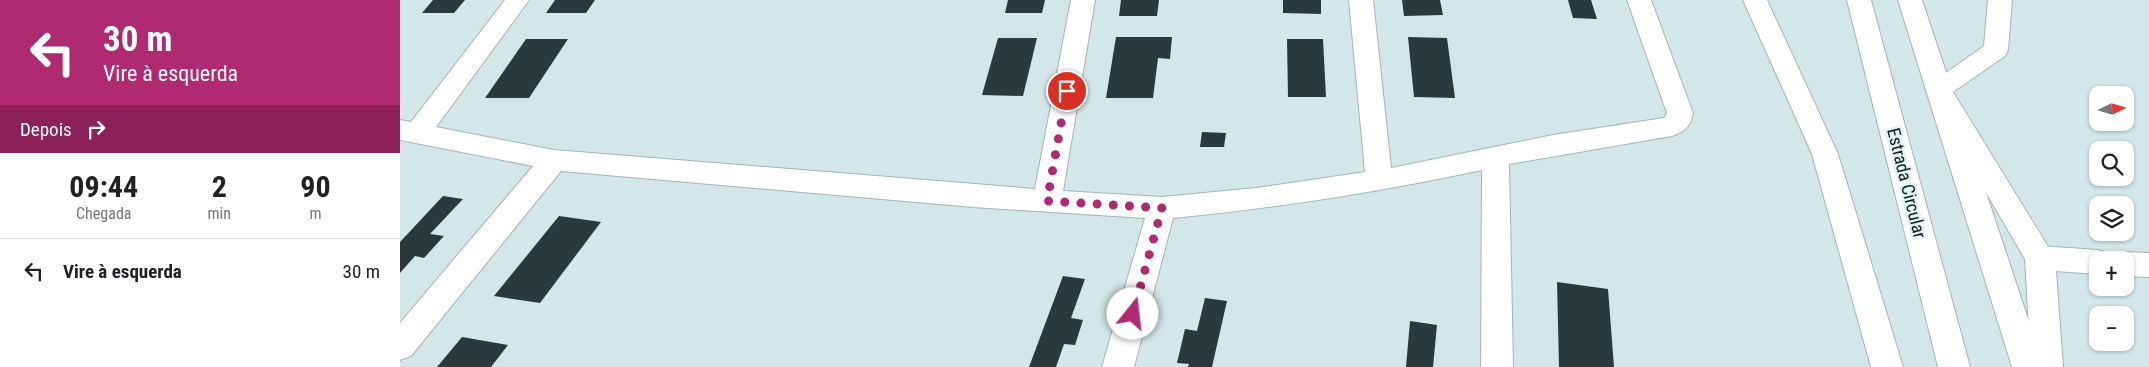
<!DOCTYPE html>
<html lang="pt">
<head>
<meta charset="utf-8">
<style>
  body { margin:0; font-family:"Roboto Condensed",sans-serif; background:#f6f6f6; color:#202124; height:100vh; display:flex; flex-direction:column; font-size:19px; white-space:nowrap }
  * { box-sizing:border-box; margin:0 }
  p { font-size:16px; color:#757577 }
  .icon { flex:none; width:28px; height:28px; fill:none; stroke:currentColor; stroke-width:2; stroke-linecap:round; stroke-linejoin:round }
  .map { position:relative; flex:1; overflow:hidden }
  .side { display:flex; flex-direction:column; background:#fff; width:400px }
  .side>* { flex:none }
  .guide { background:#af2a71; color:#fff; overflow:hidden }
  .needle { width:32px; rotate:85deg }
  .buttons { position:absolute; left:1689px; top:86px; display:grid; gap:10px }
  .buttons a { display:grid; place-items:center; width:45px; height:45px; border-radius:10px; background:#fff; box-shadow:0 1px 4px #0004; font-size:25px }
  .pin { position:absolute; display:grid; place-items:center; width:42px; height:42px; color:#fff; margin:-21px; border:2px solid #fff; border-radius:50%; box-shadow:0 1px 5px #0007 }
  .me { position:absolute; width:55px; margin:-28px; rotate:16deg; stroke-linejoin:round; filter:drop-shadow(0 0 4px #0008) }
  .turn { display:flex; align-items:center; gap:18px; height:105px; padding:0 20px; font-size:22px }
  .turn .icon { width:65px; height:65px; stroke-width:2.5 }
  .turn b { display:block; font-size:35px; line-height:42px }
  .then { display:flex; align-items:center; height:48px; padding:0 20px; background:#0003; gap:10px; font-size:19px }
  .eta { display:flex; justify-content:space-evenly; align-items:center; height:85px; text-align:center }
  .eta b { font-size:30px; font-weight:700; line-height:35px }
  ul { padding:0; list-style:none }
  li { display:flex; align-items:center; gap:15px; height:65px; padding:0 20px; border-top:1px solid #e0e0e0 }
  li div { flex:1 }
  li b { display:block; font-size:19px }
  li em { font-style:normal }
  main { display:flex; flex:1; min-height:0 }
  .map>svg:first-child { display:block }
</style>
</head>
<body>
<main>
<section class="side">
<div class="guide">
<div class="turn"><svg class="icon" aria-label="left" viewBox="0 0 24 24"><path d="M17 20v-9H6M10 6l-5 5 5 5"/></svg><div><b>30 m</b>Vire à esquerda</div></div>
<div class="then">Depois<svg class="icon" aria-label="right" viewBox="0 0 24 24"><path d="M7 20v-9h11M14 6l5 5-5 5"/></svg></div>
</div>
<div class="eta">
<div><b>09:44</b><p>Chegada</p></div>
<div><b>2</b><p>min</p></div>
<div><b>90</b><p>m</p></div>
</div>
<ul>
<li><svg class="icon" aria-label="left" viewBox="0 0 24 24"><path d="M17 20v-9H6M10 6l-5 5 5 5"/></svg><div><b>Vire à esquerda</b></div><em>30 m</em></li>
</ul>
</section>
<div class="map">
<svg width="1749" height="367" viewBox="0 0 1749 367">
  <rect width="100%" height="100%" fill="#d3e7e8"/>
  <g fill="#2a3a3b">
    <path d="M33 0H65L54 13H22Z"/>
    <path d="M155 0H195L186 13H146Z"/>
    <path d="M608 0H645L642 13H605Z"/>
    <path d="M721 0H759L757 16H719Z"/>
    <path d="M883 0H921V14L883 13Z"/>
    <path d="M1002 0H1040L1043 15 1004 16Z"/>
    <path d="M1168 0H1191L1197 19 1173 18Z"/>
    <path d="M716 37H772L770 59 758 58 753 98H706Z"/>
    <path d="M1008 37 1047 38 1055 98 1014 97Z"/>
    <path d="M598 38H637L623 96 582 95Z"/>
    <path d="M126 39H168L129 98H85Z"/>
    <path d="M887 39H923L926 97H888Z"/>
    <path d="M802 132 826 133 824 147H800Z"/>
    <path d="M43 196 63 199 30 234 44 236 24 258 15 256 0 273V242Z"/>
    <path d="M159 216 201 222 140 303 94 296Z"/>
    <path d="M663 276 685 279 671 318 683 320 675 345 664 344 656 367H629Z"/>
    <path d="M1157 282 1208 289 1214 367H1159Z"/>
    <path d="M805 298 827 301 812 367H788L789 364 777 363 785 329 797 331Z"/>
    <path d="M1010 321 1037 325 1033 367H1006Z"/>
    <path d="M62 337 108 345 91 367H37Z"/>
  </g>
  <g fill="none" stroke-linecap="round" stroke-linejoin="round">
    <defs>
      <g id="street">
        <path d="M105 0H129L36 127 154 150 635 189 671 0H695L663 191 762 197 856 188 965 172 949 0H973L991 168 1153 135 1264 118 1267 113 1227 0H1251L1293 113C1291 126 1284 132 1272 136L1109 164 1113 367H1081L1082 170C979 192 877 208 773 218L734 367H702L745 218 573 207 161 171 11 356 0 360V323L133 166 0 140V120L11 122Z"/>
        <path d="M1640 246 1698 250 1708 253 1712 260H1698V274L1640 270 1630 267 1625 258 1630 249Z"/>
        <path d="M1725 252 1749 253V277L1725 276V260H1712L1715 255Z"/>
      </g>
      <g id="primary">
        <path d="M1447 0H1471L1570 367H1538Z"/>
        <path d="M1498 0H1522L1644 367H1612Z"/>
      </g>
      <g id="highway">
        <path d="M1343 0H1367L1438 154 1503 367H1471L1412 154Z"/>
        <path d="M1588 0H1612L1608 50 1605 56 1553 92 1655 258 1663 367H1631L1625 259 1526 90 1530 84 1584 46Z"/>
      </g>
    </defs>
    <use href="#street" stroke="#a1b5b6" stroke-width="2"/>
    <use href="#primary" stroke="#a1b5b6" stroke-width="2"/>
    <use href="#highway" stroke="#a1b5b6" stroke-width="2"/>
    <use href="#street" fill="#fff" fill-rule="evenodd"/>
    <use href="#primary" fill="#fff" fill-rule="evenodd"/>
    <use href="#highway" fill="#fff" fill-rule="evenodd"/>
  </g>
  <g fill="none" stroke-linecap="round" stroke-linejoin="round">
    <path stroke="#af2a71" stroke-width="9" stroke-dasharray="0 16.2" d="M667 91 647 201 762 208 733 314"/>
  </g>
  <g text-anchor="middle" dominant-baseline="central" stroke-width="5" stroke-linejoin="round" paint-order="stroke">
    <g font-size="18" fill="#131b1b" stroke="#e0f4f5">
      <text transform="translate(1507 183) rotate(76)">Estrada Circular</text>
    </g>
  </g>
</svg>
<div class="buttons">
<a><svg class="needle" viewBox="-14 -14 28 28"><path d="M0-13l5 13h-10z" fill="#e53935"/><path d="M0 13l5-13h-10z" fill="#757577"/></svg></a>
<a><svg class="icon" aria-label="search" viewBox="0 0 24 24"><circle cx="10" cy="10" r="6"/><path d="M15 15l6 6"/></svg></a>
<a><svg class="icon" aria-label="layers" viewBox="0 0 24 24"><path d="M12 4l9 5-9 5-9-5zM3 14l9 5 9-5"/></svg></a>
<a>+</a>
<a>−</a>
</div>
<div class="pin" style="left:667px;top:91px;background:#d93025"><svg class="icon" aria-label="arrive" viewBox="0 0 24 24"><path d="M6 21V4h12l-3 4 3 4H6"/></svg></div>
<svg class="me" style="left:733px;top:314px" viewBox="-20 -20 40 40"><circle r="19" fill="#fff"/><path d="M0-13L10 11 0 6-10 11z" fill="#af2a71"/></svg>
</div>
</main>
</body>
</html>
